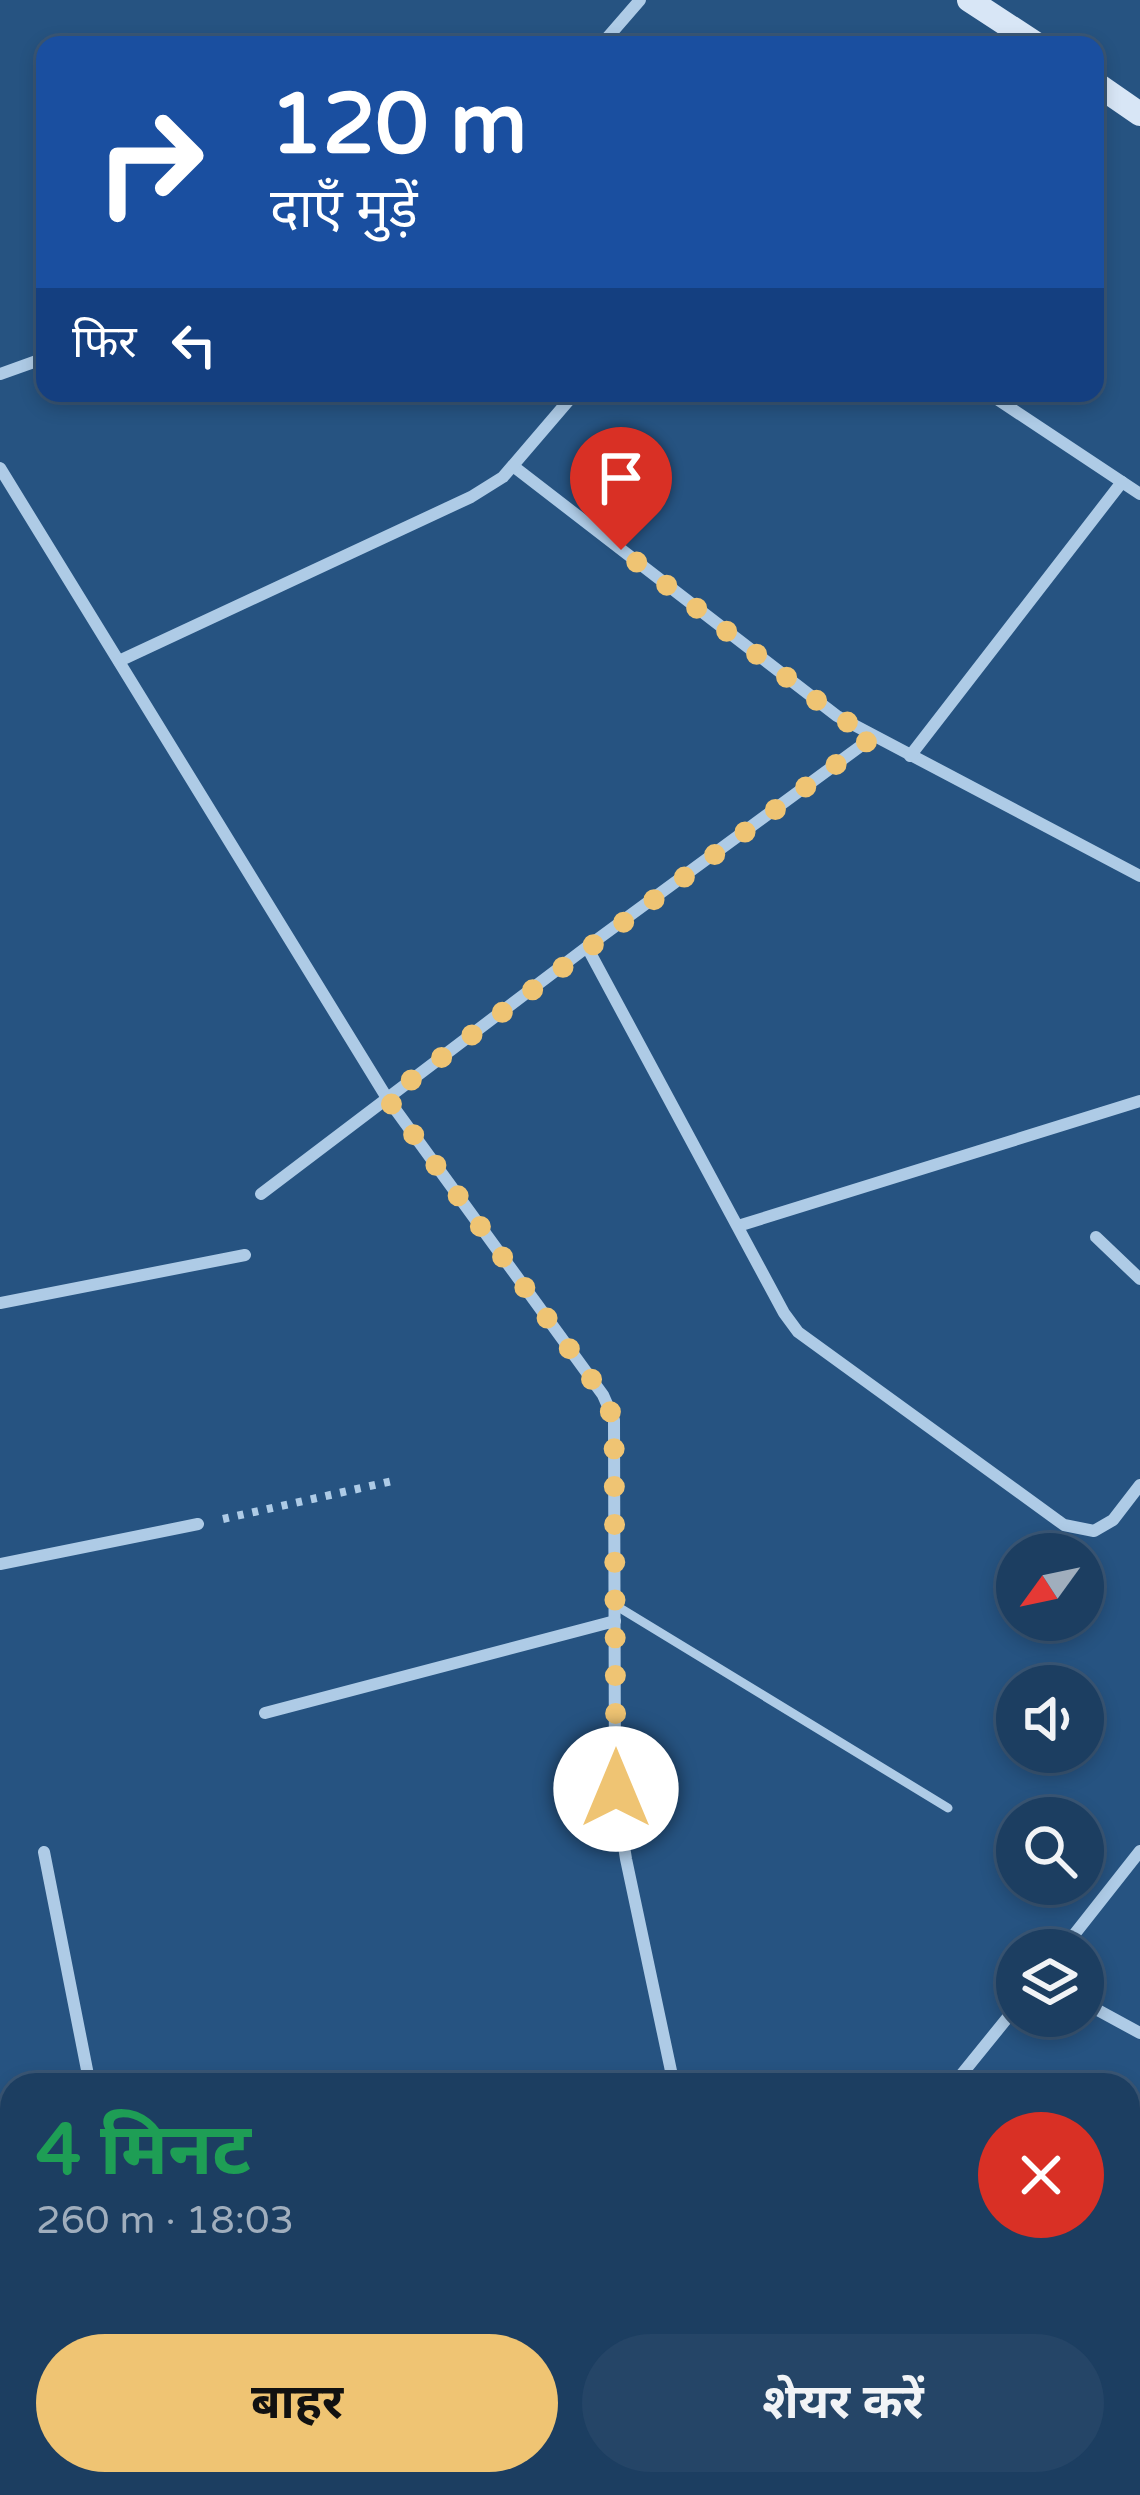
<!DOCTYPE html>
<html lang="hi">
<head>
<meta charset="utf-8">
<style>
  body { margin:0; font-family:"Varela Round","Noto Sans Devanagari",sans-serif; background:#254567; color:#f1f3f6; height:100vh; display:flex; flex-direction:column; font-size:45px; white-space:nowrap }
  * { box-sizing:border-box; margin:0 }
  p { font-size:39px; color:#a0aebd }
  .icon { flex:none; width:66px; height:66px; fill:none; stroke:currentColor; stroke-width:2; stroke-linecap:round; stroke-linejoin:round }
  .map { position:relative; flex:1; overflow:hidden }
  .side { position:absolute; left:0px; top:2073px; width:1140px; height:423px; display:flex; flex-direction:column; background:#1c3e61; border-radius:36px 36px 0 0; box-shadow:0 6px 18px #0003,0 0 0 3px #3a5776 }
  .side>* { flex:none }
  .hud { position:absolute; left:36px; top:36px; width:1068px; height:366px; border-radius:24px; box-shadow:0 6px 18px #0003,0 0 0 3px #3a5776; background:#1a4fa0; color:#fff; overflow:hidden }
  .needle { width:78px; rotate:237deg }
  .fabs { position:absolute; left:996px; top:1533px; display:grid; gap:24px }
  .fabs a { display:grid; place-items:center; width:108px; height:108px; border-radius:50%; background:#1c3e61; box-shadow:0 6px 18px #0003,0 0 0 3px #3a5776; font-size:60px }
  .pin { position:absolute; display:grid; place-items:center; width:102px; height:102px; color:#fff; margin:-123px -51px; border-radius:50% 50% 50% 0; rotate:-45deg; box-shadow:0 0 12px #0007 }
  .pin .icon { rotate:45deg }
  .me { position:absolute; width:132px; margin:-66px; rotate:0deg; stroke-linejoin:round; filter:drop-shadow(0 0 9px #0008) }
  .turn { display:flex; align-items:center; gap:42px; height:252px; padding:0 36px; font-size:54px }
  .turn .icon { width:156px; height:156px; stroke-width:2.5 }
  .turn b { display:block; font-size:84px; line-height:102px }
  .then { display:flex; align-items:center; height:114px; padding:0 36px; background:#0003; gap:24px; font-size:45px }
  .round { display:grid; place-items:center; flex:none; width:126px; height:126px; border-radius:63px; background:#254567 }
  .headline { display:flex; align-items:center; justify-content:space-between; height:204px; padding:0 36px }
  h1 { font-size:72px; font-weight:700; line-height:90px; color:#1e9e55 }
  .cta { display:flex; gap:24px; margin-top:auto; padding:24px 36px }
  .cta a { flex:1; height:138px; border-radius:72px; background:#efc473; color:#111; font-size:48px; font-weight:700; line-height:138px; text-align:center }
  .cta a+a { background:#254567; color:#f1f3f6 }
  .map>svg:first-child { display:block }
</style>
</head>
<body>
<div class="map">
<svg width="1140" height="2495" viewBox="0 0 1140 2495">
  <rect width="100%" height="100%" fill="#265381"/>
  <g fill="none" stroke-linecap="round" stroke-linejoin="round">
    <path stroke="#aecbe6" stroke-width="8" stroke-dasharray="6 9" stroke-linecap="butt" d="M223 1519 397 1480"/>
    <path stroke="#aecbe6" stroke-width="9" d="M615 1605 948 1808"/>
    <g stroke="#aecbe6" stroke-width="12">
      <path d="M601 45 640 0"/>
      <path d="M0 374 45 358"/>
      <path d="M988 393 1140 494"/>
      <path d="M513 466 837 716 1140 876"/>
      <path d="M0 468 387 1098 603 1395 614 1420 615 1789 626 1859 674 2085"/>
      <path d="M119 661 471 497 503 477 575 393"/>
      <path d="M910 756 1122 482"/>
      <path d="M587 947 784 1313 798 1332 1064 1525 1094 1531 1113 1520 1140 1485"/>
      <path d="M261 1194 587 947 873 737"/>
      <path d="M738 1226 1140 1101"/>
      <path d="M1096 1237 1140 1279"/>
      <path d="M0 1303 245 1255"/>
      <path d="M0 1564 198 1524"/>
      <path d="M265 1713 615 1621"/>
      <path d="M44 1852 90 2085"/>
      <path d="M1062 1950 1140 1851"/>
      <path d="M1083 2002 1140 2033"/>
      <path d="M953 2085 1017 2006"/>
      <path d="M1128 2161 1140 2129"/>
      <path d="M0 2371 12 2369"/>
      <path d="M150 2484 151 2495"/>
      <path d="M604 2495 612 2484"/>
      <path d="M929 2495 938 2484"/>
    </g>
    <g stroke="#d8e6f6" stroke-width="24">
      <path d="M969 0 1038 45"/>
      <path d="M1095 83 1140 114"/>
    </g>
  </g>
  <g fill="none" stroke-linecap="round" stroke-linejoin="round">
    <path stroke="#efc473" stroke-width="21" stroke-dasharray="0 37.8" d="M616 1789 614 1420 603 1395 387 1098 873 737 837 716 621 550"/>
  </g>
</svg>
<div class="fabs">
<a><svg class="needle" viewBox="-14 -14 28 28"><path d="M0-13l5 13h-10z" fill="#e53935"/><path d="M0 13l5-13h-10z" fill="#a0aebd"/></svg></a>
<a><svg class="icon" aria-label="sound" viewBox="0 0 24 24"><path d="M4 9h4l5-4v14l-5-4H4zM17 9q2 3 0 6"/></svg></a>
<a><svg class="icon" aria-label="search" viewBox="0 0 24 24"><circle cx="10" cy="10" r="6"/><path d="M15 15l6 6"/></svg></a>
<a><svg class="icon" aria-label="layers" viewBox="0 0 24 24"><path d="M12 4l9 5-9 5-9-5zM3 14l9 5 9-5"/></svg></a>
</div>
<div class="pin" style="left:621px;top:550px;background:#d93025"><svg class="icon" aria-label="arrive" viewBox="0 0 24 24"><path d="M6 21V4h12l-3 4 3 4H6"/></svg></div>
<svg class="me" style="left:616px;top:1789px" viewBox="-20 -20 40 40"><circle r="19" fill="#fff"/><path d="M0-13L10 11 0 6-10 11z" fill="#efc473"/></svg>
<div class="hud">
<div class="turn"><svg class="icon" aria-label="right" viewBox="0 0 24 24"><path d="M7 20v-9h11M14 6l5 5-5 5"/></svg><div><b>120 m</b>दाएँ मुड़ें</div></div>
<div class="then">फिर<svg class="icon" aria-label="left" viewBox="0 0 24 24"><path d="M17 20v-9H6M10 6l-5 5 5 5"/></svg></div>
</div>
<section class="side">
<div class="headline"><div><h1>4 मिनट</h1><p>260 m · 18:03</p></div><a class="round" style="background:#d93025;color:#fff"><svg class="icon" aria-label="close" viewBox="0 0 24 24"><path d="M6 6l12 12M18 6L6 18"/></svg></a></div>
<div class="cta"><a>बाहर</a><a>शेयर करें</a></div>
</section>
</div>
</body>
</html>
